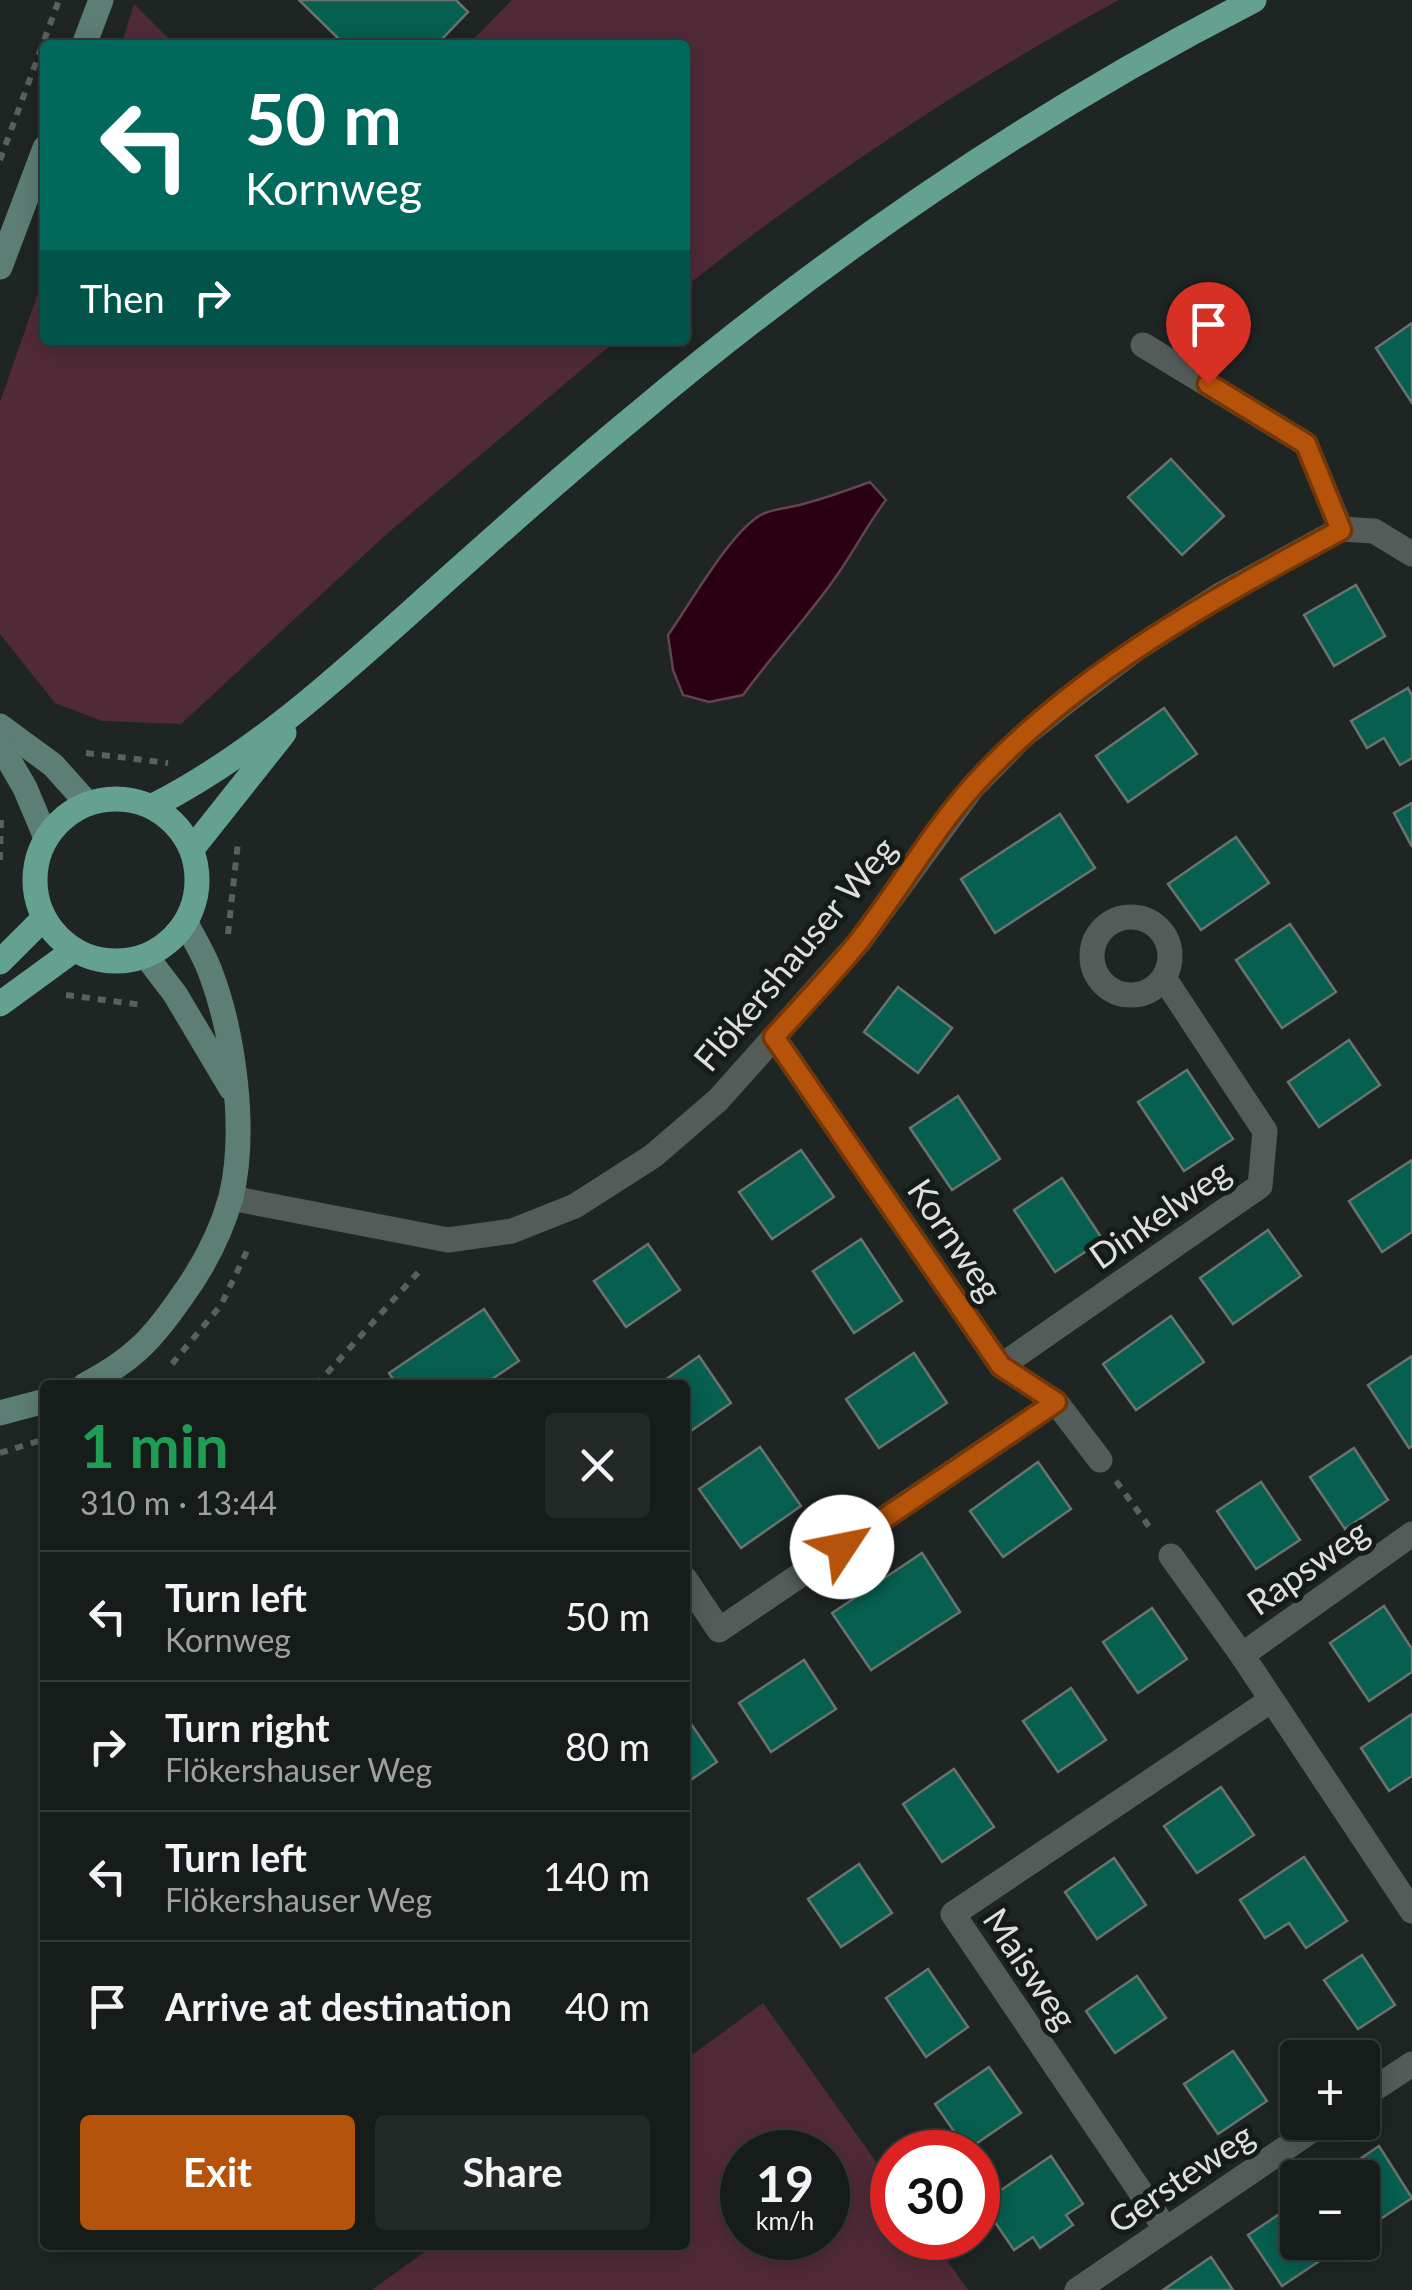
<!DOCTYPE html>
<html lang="en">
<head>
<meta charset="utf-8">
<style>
  body { margin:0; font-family:Lato,sans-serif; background:#232927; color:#f1f3f6; height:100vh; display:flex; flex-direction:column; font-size:38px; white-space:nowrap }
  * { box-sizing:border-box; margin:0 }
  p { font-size:32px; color:#9ea1a2 }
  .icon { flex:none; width:55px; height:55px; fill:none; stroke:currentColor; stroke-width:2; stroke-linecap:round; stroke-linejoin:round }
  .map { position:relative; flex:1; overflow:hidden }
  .panel { position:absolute; left:40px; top:1380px; width:650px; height:870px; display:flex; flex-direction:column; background:#161c1a; border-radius:10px; box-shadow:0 5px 25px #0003,0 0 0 2px #353a39 }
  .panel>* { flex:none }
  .banner { position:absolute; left:40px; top:40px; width:650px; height:305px; border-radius:10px; box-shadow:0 5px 25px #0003,0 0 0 2px #353a39; background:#00695c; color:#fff; overflow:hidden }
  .controls { position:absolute; left:1280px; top:2040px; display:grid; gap:20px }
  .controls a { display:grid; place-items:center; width:100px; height:100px; border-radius:10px; background:#161c1a; box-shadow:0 5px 25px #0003,0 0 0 2px #353a39; font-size:50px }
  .speed { position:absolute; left:720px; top:2130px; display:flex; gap:20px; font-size:50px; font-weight:700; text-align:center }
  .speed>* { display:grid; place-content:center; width:130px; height:130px; border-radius:50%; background:#161c1a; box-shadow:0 5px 25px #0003,0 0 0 2px #353a39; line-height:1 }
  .speed small { font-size:25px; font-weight:400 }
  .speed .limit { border:15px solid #d22; background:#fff; color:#111 }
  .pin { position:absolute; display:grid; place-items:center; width:85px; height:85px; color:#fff; margin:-102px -42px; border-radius:50% 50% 50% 0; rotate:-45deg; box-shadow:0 0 10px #0007 }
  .pin .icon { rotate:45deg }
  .me { position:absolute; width:110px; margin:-55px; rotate:56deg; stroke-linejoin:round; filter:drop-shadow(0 0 8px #0008) }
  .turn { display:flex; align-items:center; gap:35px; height:210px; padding:0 40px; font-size:45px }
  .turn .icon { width:130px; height:130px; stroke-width:2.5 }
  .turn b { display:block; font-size:70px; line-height:85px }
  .then { display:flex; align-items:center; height:95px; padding:0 40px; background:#0003; gap:20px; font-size:38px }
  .round { display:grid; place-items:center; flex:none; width:105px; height:105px; border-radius:10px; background:#232927 }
  .head { display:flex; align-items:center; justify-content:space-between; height:170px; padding:0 40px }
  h1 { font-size:60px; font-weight:700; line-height:75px; color:#1e9e55 }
  .action { display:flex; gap:20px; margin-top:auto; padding:20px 40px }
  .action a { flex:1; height:115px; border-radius:10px; background:#b45309; color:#fff; font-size:40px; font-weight:700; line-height:115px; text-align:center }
  .action a+a { background:#232927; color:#f1f3f6 }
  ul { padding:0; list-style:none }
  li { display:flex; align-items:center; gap:30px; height:130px; padding:0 40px; border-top:2px solid #353a39 }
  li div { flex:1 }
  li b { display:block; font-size:38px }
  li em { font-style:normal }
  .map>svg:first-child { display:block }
</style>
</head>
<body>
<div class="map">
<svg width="1412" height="2290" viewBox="0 0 1412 2290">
  <rect width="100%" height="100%" fill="#1e2523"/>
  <g fill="#512a38" fill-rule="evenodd">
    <path d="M512 0H1119C965 83 822 179 685 287V45H468Z"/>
    <path d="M134 4 175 45H121Z"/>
    <path d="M45 273V340H617L389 532 181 724 102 721 55 703 0 634V402Z"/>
    <path d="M763 2003 892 2184V2238H931L968 2290H372L434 2245H685V2060ZM742 2152H828V2238H742Z"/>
  </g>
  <path fill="#2b0012" stroke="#604450" stroke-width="2.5" d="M870 482 886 500C867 525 853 553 835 578 807 618 772 655 743 695L709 702 683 695 673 670 668 635C689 606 734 525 765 513 777 508 791 508 803 504 826 498 848 490 870 482Z"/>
  <g fill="#065f4f" stroke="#6b7370" stroke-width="2.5">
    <path d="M299 0H456L468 12 436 45H345Z"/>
    <path d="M1412 323V403L1376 348Z"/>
    <path d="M1171 459 1224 516 1182 555 1128 497Z"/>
    <path d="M1356 585 1385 636 1334 666 1304 615Z"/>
    <path d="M1408 688 1412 696V758L1400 765 1384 738 1367 748 1351 721Z"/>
    <path d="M1164 708 1197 754 1128 802 1096 756Z"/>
    <path d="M1412 803V847L1394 813Z"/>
    <path d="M1060 814 1095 868 995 933 961 879Z"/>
    <path d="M1236 837 1269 883 1201 930 1168 884Z"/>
    <path d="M1290 924 1336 992 1282 1028 1236 960Z"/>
    <path d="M898 987 952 1028 918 1073 864 1032Z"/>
    <path d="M1349 1040 1380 1085 1319 1127 1288 1082Z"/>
    <path d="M1187 1070 1233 1139 1184 1171 1138 1102Z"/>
    <path d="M958 1096 1000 1159 952 1190 910 1128Z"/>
    <path d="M801 1150 834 1197 772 1239 739 1192Z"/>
    <path d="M1412 1160V1232L1382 1252 1349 1201Z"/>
    <path d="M1062 1178 1103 1240 1055 1272 1014 1210Z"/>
    <path d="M1268 1230 1301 1276 1233 1324 1200 1278Z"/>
    <path d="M861 1239 902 1301 854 1333 813 1271Z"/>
    <path d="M648 1244 680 1290 626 1327 594 1281Z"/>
    <path d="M484 1309 519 1361 483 1385H397L389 1373Z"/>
    <path d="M1171 1316 1204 1362 1136 1410 1103 1364Z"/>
    <path d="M914 1353 947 1403 879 1448 846 1399Z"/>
    <path d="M699 1356 731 1403 685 1435V1385H658Z"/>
    <path d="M1412 1356V1446L1409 1448 1368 1385Z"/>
    <path d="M760 1447 801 1506 741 1548 699 1489Z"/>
    <path d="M1354 1448 1388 1500 1345 1529 1310 1477Z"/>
    <path d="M1038 1462 1071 1509 1003 1557 970 1511Z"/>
    <path d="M1261 1482 1300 1540 1256 1569 1217 1511Z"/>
    <path d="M922 1553 960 1612 871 1670 832 1613Z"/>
    <path d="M1384 1606 1412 1649V1672L1369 1701 1330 1643Z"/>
    <path d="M1152 1608 1187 1659 1138 1693 1103 1642Z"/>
    <path d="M804 1660 836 1709 771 1752 739 1703Z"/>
    <path d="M1071 1688 1106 1740 1058 1772 1023 1721Z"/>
    <path d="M1412 1714V1776L1389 1791 1361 1748Z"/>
    <path d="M685 1715 717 1762 685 1784Z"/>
    <path d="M954 1769 994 1827 942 1862 903 1804Z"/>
    <path d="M1221 1787 1254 1835 1197 1873 1164 1826Z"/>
    <path d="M1304 1857 1347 1921 1306 1948 1289 1923 1265 1938 1240 1900Z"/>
    <path d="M1114 1858 1146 1905 1097 1939 1065 1892Z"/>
    <path d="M859 1864 892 1913 841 1947 808 1899Z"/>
    <path d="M1362 1955 1395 2005 1358 2029 1324 1980Z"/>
    <path d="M928 1969 968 2027 926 2057 886 1998Z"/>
    <path d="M1137 1976 1166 2018 1115 2053 1086 2011Z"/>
    <path d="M1233 2051 1267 2101 1218 2134 1184 2084Z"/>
    <path d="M989 2067 1021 2113 967 2150 935 2104Z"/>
    <path d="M1379 2146 1412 2198 1370 2226 1362 2216V2178L1335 2176Z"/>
    <path d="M1051 2156 1083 2204 1066 2215 1073 2225 1040 2248 1033 2237 1014 2250 982 2203Z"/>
    <path d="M1290 2207 1298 2218V2242H1314L1324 2258 1282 2286 1248 2235Z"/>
    <path d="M1211 2257 1233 2290H1163Z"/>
  </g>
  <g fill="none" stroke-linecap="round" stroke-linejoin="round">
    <g stroke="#59605e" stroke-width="6" stroke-dasharray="8 8" stroke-linecap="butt">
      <path d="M0 160 59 0"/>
      <path d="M86 753 168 763"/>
      <path d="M0 860 1 816"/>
      <path d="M228 934 238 842"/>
      <path d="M66 995 142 1005"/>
      <path d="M172 1364 221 1305 247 1251"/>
      <path d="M322 1385 319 1382 423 1267"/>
      <path d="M0 1453 45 1439"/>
      <path d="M1116 1481 1153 1532"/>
    </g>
    <g stroke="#545c59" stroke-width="25">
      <path d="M1143 345 1306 444 1341 529"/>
      <circle cx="1131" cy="956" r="39"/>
      <path d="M774 1037 1001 1366 1056 1402 1100 1460"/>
      <path d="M231 1198 448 1240 512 1231 575 1206 653 1156 718 1100 859 942 972 788 1022 737 1067 701 1136 649 1220 595 1341 529 1374 531 1412 554"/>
      <path d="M1001 1366 1260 1186 1265 1131 1164 978"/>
      <path d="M1171 1556 1242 1655 1412 1911"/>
      <path d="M685 1579 719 1630 1056 1402"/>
      <path d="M1242 1655 1412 1534"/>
      <path d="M1362 2097 1412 2064"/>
      <path d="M1165 2228 953 1914 1270 1701"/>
      <path d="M1077 2290 1324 2122"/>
    </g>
    <g stroke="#5d7e75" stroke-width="25">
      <path d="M84 45 101 0"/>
      <path d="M0 267 45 148"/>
      <path d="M0 726 53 765 87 803"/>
      <path d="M0 745 25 788 46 838"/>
      <path d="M146 956 175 994 231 1088"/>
      <path d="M85 1385C131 1361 151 1341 180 1299 202 1269 221 1233 231 1197 247 1131 234 1034 210 971 204 955 194 939 186 923"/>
      <path d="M0 1413 45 1401"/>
    </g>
    <g stroke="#65a191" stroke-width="25">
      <circle cx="116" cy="880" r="81"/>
      <path d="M153 806C255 754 338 677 423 601 492 539 562 476 634 417 824 257 1033 113 1254 0"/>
      <path d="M192 849 284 733"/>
      <path d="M0 962 44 918"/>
      <path d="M0 1004 74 950"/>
    </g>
  </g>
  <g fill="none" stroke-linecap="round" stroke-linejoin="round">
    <defs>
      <path id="route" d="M842 1547 1056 1402 1001 1366 774 1037C803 1005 834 973 860 940 899 890 931 833 973 786 1074 674 1211 600 1341 530L1306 444 1208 384"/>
    </defs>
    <use href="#route" stroke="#753606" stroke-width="25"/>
    <use href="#route" stroke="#b45309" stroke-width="18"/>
  </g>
  <g text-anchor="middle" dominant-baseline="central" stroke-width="10" stroke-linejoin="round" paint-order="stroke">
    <g font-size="35" fill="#dce1e0" stroke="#151b19">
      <text transform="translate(794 953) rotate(-50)">Flökershauser Weg</text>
      <text transform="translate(1159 1213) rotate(-35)">Dinkelweg</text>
      <text transform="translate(956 1239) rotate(56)">Kornweg</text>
      <text transform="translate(1307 1566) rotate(-35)">Rapsweg</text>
      <text transform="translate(1031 1968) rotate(56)">Maisweg</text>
      <text transform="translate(1180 2177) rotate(-34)">Gersteweg</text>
    </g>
  </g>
</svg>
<div class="controls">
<a>+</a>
<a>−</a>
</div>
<div class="speed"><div>19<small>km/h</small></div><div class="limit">30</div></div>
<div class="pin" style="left:1208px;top:384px;background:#d93025"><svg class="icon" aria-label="arrive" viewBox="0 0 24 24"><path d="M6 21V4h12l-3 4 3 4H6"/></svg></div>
<svg class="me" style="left:842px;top:1547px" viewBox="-20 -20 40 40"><circle r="19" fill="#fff"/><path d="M0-13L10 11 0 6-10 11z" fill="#b45309"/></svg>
<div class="banner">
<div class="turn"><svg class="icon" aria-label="left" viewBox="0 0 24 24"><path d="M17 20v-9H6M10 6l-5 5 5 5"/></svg><div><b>50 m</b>Kornweg</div></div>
<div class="then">Then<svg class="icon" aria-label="right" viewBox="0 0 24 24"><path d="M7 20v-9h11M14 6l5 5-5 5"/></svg></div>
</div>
<section class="panel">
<div class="head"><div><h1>1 min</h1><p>310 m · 13:44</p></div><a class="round"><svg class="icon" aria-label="close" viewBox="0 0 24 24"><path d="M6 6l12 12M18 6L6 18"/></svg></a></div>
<ul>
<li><svg class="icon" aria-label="left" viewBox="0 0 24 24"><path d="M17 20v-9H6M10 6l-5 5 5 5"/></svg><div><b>Turn left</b><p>Kornweg</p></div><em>50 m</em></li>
<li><svg class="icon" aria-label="right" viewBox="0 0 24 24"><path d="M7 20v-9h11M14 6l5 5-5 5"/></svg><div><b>Turn right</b><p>Flökershauser Weg</p></div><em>80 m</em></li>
<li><svg class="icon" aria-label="left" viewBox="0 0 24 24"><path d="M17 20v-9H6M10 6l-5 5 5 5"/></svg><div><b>Turn left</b><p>Flökershauser Weg</p></div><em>140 m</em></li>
<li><svg class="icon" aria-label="arrive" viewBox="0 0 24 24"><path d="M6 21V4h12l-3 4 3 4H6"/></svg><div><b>Arrive at destination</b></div><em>40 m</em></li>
</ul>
<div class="action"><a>Exit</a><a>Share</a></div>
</section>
</div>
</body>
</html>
